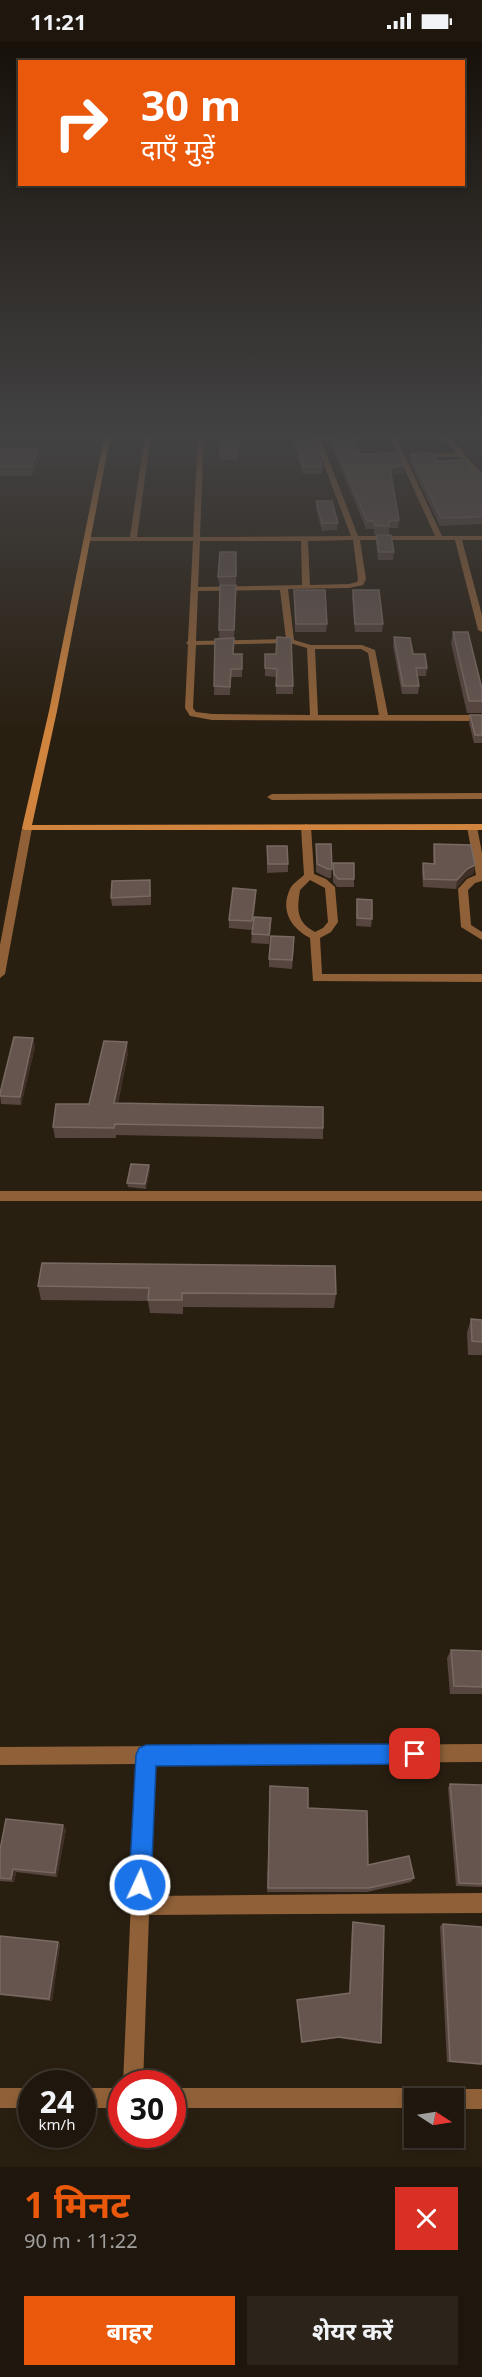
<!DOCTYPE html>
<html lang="hi">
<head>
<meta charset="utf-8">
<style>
  body { margin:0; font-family:"Noto Sans","Noto Sans Devanagari",sans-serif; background:#2c241b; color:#f1f3f6; height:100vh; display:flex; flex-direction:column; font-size:22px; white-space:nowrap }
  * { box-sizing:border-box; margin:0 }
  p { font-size:20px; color:#a19f9d }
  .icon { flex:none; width:33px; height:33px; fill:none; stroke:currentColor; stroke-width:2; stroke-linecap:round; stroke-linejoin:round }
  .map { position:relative; height:2125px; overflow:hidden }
  .sheet { display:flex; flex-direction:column; background:#1f170d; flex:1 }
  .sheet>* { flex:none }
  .banner { position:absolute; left:18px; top:18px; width:447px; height:126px; border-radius:0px; box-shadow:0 3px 9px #0003,0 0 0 2px #3c362e; background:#ea580c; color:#fff; overflow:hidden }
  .needle { width:39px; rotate:102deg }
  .controls { position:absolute; left:404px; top:2046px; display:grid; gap:12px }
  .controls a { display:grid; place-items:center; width:60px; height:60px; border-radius:0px; background:#1f170d; box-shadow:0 3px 9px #0003,0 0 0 2px #3c362e; font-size:30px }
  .speed { position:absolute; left:18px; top:2028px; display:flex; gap:12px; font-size:30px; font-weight:700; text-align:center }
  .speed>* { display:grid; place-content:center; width:78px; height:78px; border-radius:50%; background:#1f170d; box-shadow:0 3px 9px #0003,0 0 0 2px #3c362e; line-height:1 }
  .speed small { font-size:15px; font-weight:400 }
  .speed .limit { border:9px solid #d22; background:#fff; color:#111 }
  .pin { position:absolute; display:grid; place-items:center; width:51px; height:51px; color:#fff; margin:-26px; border-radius:12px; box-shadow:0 3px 9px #0006 }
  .me { position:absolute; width:66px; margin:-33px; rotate:3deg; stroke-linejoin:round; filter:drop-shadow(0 0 4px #0008) }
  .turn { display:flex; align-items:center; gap:21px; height:126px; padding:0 24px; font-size:27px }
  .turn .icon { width:78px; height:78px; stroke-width:2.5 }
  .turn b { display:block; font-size:42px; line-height:51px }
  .round { display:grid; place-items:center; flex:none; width:63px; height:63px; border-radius:0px; background:#2c241b }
  .headline { display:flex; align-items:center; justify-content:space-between; height:102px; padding:0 24px }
  h1 { font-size:36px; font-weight:700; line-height:45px; color:#ea580c }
  .button { display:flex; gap:12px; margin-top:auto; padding:12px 24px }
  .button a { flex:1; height:69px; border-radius:0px; background:#ea580c; color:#fff; font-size:24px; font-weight:700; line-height:69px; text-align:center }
  .button a+a { background:#2c241b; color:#f1f3f6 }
  .status { display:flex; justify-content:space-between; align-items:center; height:42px; padding:0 30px; background:#1f170d; direction:ltr }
  .status svg { height:16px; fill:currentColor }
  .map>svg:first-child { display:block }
</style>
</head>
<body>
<div class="status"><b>11:21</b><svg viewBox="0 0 49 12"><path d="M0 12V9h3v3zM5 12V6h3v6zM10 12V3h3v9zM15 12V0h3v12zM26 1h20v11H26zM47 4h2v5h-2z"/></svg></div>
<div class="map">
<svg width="482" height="2125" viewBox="0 0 482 2125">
  <rect width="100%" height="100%" fill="#291f11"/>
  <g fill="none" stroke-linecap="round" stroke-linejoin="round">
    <g fill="#906138" fill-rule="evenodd">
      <path d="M145 391H151L137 495H193L198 391H204L200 495 351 494 312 391H318L319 394H389L388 391H394L395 394H448L482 432V438L460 415 417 416 414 414 417 412 457 411 444 397H397L442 494H482V498H462L482 573V590L478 588 455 498H360L366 537 363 543 349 546 288 547 294 598 311 603H362L375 608 388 673H482V679L212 678 190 674 185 666 188 603 186 601 188 599 193 499H87L84 497 87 495H130ZM391 397 435 494H358L321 398ZM353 498 358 537 357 540 349 542 310 543 308 499ZM200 499H301L302 543 198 545ZM280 548 286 597 196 599 198 549ZM290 601 307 606 310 673 212 672 196 670 193 666 196 603ZM315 607H361L368 611 379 673H318Z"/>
      <path d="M482 751V757L272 758 267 755 272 752Z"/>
      <path d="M306 782 311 785 314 832 326 837 335 845 338 880 331 890 320 896 322 932H482V940L313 939 310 896C291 886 280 868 290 847 292 842 300 837 304 833L301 785ZM310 838 325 846 328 880 323 886 315 890C296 880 297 867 300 848Z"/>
      <path d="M472 782 477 785 482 811V839L475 841 468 848 471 883 482 890V898L461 885 458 847 467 837 476 833 467 785Z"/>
      <path d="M27 783 32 786 5 932 0 936V903L22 786Z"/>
      <rect x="0" y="1149" width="482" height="10"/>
      <path d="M482 1702V1720L155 1722 150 1854 482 1851V1871L149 1873 143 2042H123L137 1722 0 1723V1705Z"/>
      <rect x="0" y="2046" width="32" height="20"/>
      <rect x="82" y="2046" width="40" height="20"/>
      <path d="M172 2046H424L431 2049 434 2056H414V2066H172Z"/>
      <path d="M453 2047H482V2067H453V2056H443L446 2050Z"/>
    </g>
    <path fill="#d0843e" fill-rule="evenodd" d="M105 391H111L57 669 32 783 482 782V788H24L22 786 49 669Z"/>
  </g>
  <g fill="#57453f">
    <path d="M221 391H248H240L238 418H220Z"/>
    <path d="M291 391H312L322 424V432H303Z"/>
    <path d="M320 391H358L347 392Z"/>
    <path d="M330 393 360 412 404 431 391 433 399 478 398 486H389V492H374V487H366L330 400Z"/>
    <path d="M39 406 40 415 32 434H0V407Z"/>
    <path d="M410 412 472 429 482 434V482L440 484 409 419Z"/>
    <path d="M316 459 338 481 337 488 322 489 316 467Z"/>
    <path d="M376 493 394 510 393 518H378L376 500Z"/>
    <path d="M236 510V542H219L218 535Z"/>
    <path d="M220 543H236L234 596H219Z"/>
    <path d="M294 548 327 582 326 590H295Z"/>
    <path d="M353 548 383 582 382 590H355L352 555Z"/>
    <path d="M453 590 482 647V671H467L451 601Z"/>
    <path d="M394 595 413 612 427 626 426 634H418L419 644 418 652H402L393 604Z"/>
    <path d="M215 597 233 612H242V635H231L230 653H214Z"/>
    <path d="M265 612 293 644V652H276V635L265 634Z"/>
    <path d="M470 673H482V701H474L469 681Z"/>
    <path d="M316 802 332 827 331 836H328L316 830Z"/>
    <path d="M434 802 475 823 473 832 465 836 456 847 423 845 422 830 423 821 433 822V810Z"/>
    <path d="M267 804 288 822V830L267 831Z"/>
    <path d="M333 821 354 837V845H337L333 840Z"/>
    <path d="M151 847V863L112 864 111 856Z"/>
    <path d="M256 856 252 888 229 886V878Z"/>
    <path d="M357 857 372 877 371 885 356 884Z"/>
    <path d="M271 885 269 902 251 901 252 892Z"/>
    <path d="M294 904 292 927 269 925V917Z"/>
    <path d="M33 996 35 1005 21 1063 1 1062 0 1051Z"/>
    <path d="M128 1011 118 1061 323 1086V1097L116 1093V1096H55L53 1085 89 1062Z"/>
    <path d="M149 1123 150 1127 146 1147 128 1145 127 1141Z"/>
    <path d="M42 1221 336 1252 334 1266 183 1265V1272L150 1271 148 1259 41 1258 38 1244Z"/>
    <path d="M471 1277 482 1278V1313H468L467 1291Z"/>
    <path d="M451 1608 482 1609V1652H450L447 1616Z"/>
    <path d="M450 1742 482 1743V1845L456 1844 448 1746Z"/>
    <path d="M270 1750 308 1766 368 1823 414 1836 411 1840 367 1850H267Z"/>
    <path d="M66 1787 57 1835 16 1830 14 1840 0 1839V1808Z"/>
    <path d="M353 1880 381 2001 379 2002 338 1996 301 2001 297 1960V1958L349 1952 352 1882Z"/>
    <path d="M443 1882 482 1885V2023L447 2020 440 1884Z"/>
    <path d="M0 1894 58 1900 60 1902 52 1959 0 1953Z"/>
  </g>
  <g fill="#3f2f26">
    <path d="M39 406 40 415 32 434 31 425Z"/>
    <path d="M404 423V431L389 433 390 426Z"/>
    <path d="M475 823 473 832 465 836 456 847 457 838 467 827Z"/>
    <path d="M256 848V856L252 888V879Z"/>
    <path d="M33 996 35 1005 21 1063 20 1055Z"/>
    <path d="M127 1000 128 1011 115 1072 114 1061Z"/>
    <path d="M149 1123 150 1127 146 1147 145 1142Z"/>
    <path d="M63 1783 66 1787 57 1835 55 1831Z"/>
    <path d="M13 1827 16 1830 14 1840 11 1837Z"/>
    <path d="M58 1900 60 1902 52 1959 49 1957Z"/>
  </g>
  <g fill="#65554e" stroke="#786962" stroke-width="1.5">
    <path d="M221 391H239L238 411H220Z"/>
    <path d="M293 391H312L322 424 303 425Z"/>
    <path d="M330 393H351L360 412 399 411 404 423 390 426 399 478 389 479V484H375L374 479H367Z"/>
    <path d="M13 406H39L31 425H0V407H12Z"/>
    <path d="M432 411 437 419 467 418 472 429 478 428 481 431 482 434V475L441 476 410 412Z"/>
    <path d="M316 459H332L338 481H322Z"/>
    <path d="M376 493H391L394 510H379Z"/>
    <path d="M220 510H236V534L218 535Z"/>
    <path d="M220 543H236L234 588H219Z"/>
    <path d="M294 548H325L327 582H296Z"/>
    <path d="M353 548H379L383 582H355Z"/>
    <path d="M453 590H468L482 647V659H469Z"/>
    <path d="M277 595 291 596 293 644H276L277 627 265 626V612H276Z"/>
    <path d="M394 595 410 596 413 612H425L427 626H416L419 644H403Z"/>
    <path d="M234 596 233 612H242V627H231L230 645 214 644 215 597Z"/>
    <path d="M470 673H482V693H475Z"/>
    <path d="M316 802H331L332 827H328L317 822Z"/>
    <path d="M434 802 471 803 475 823 467 827 457 838 424 837 423 821 435 822Z"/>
    <path d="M267 804H287L288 822H268Z"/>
    <path d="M333 821H354V837H338L334 832Z"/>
    <path d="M150 838V854L111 856 112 839Z"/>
    <path d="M233 846 256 848 252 879 229 878Z"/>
    <path d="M357 857 372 858V877L357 876Z"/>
    <path d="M254 875 271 876 269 893 252 892Z"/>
    <path d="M271 894 294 895 292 918 269 917Z"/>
    <path d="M14 995 33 996 20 1055 0 1054V1051Z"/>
    <path d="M104 999 127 1000 114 1061 323 1065V1086L115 1082 114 1086 53 1085 56 1062H89Z"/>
    <path d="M131 1122 149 1123 145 1142 127 1141Z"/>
    <path d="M42 1221 335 1224 336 1252 182 1251V1258H148L149 1246 38 1244Z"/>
    <path d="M471 1277 482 1278V1300L472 1299Z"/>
    <path d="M451 1608 482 1609V1645L454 1644Z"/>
    <path d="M450 1742 482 1743V1842L459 1841Z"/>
    <path d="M270 1744 308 1746V1766L367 1769 368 1823 409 1814 414 1836 369 1846H268Z"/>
    <path d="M6 1777 63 1783 55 1831 13 1827 11 1837 0 1836V1808Z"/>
    <path d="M353 1880 384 1884 381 2001 339 1995 302 2000 297 1958 350 1951Z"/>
    <path d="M443 1882 482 1885V2022L450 2019Z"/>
    <path d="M0 1894 58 1900 49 1957 0 1952Z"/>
  </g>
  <linearGradient id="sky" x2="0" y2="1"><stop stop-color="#171109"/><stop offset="0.57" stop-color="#434243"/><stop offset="1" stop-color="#434243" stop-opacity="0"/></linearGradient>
  <rect width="482" height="689" fill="url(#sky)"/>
  <path fill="#1a73e8" stroke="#114b97" stroke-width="1.5" d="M415 1702 422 1705 425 1712 422 1719 415 1722 156 1724 151 1843 148 1850 140 1853 132 1850 129 1843 136 1713 139 1706 146 1703Z"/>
</svg>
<div class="controls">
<a><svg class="needle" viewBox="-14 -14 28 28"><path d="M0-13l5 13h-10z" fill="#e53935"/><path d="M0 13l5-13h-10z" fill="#a19f9d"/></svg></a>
</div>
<div class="speed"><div>24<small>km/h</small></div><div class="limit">30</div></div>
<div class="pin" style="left:415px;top:1712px;background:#d93025"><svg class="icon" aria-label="arrive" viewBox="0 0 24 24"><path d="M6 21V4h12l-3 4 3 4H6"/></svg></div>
<svg class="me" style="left:140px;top:1843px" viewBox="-20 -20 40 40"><circle r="17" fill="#1a73e8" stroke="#fff" stroke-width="3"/><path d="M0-11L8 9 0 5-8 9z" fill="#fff"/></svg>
<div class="banner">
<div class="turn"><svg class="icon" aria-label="right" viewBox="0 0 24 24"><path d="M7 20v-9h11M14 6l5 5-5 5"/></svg><div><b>30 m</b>दाएँ मुड़ें</div></div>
</div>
</div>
<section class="sheet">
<div class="headline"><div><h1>1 मिनट</h1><p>90 m · 11:22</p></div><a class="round" style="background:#d93025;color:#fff"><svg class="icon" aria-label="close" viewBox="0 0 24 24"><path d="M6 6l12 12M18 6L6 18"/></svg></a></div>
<div class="button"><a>बाहर</a><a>शेयर करें</a></div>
</section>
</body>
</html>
